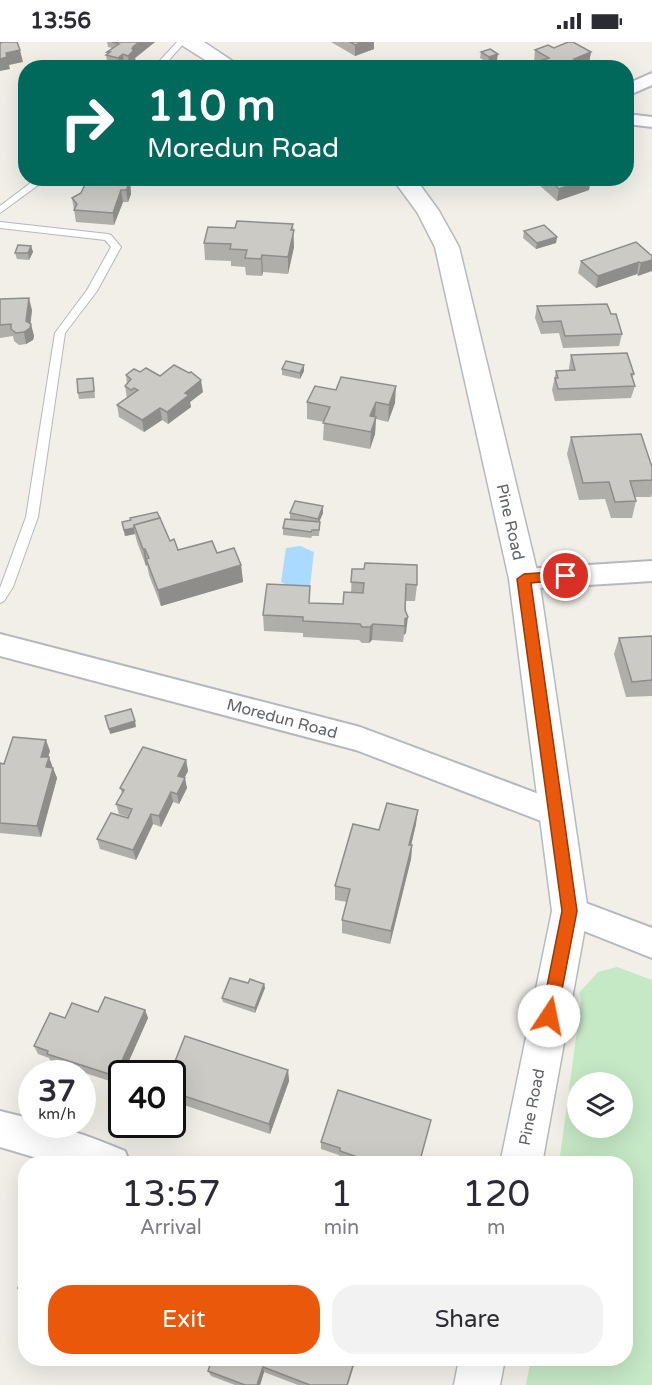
<!DOCTYPE html>
<html lang="en">
<head>
<meta charset="utf-8">
<style>
  body { margin:0; font-family:"Varela Round",sans-serif; background:#f2f2f3; color:#2b2b33; height:100vh; display:flex; flex-direction:column; font-size:22px; white-space:nowrap }
  * { box-sizing:border-box; margin:0 }
  p { font-size:20px; color:#7c7c81 }
  .icon { flex:none; width:33px; height:33px; fill:none; stroke:currentColor; stroke-width:2; stroke-linecap:round; stroke-linejoin:round }
  .map { position:relative; flex:1; overflow:hidden }
  .drawer { position:absolute; left:18px; top:1114px; width:615px; height:210px; display:flex; flex-direction:column; background:#fff; border-radius:24px; box-shadow:0 6px 24px #0002 }
  .drawer>* { flex:none }
  .top-card { position:absolute; left:18px; top:18px; width:616px; height:126px; border-radius:24px; box-shadow:0 6px 24px #0002; background:#00695c; color:#fff; overflow:hidden }
  .tools { position:absolute; left:567px; top:1030px; display:grid; gap:12px }
  .tools a { display:grid; place-items:center; width:66px; height:66px; border-radius:50%; background:#fff; box-shadow:0 6px 24px #0002; font-size:30px }
  .speed { position:absolute; left:18px; top:1018px; display:flex; gap:12px; font-size:30px; font-weight:700; text-align:center }
  .speed>* { display:grid; place-content:center; width:78px; height:78px; border-radius:50%; background:#fff; box-shadow:0 6px 24px #0002; line-height:1 }
  .speed small { font-size:15px; font-weight:400 }
  .speed .limit { border:3px solid #111; border-radius:9px; background:#fff; color:#111 }
  .pin { position:absolute; display:grid; place-items:center; width:51px; height:51px; color:#fff; margin:-26px; border:3px solid #fff; border-radius:50%; box-shadow:0 2px 6px #0007 }
  .me { position:absolute; width:66px; margin:-33px; rotate:11deg; stroke-linejoin:round; filter:drop-shadow(0 0 4px #0008) }
  .turn { display:flex; align-items:center; gap:21px; height:126px; padding:0 30px; font-size:27px }
  .turn .icon { width:78px; height:78px; stroke-width:2.5 }
  .turn b { display:block; font-size:42px; line-height:51px }
  .eta { display:flex; justify-content:space-evenly; align-items:center; height:102px; text-align:center }
  .eta b { font-size:36px; font-weight:600; line-height:42px }
  .primary-button { display:flex; gap:12px; margin-top:auto; padding:12px 30px }
  .primary-button a { flex:1; height:69px; border-radius:24px; background:#ea580c; color:#fff; font-size:24px; font-weight:600; line-height:69px; text-align:center }
  .primary-button a+a { background:#f2f2f3; color:#2b2b33 }
  .status { display:flex; justify-content:space-between; align-items:center; height:42px; padding:0 30px; background:#fff; direction:ltr }
  .status svg { height:16px; fill:currentColor }
  .map>svg:first-child { display:block }
</style>
</head>
<body>
<div class="status"><b>13:56</b><svg viewBox="0 0 49 12"><path d="M0 12V9h3v3zM5 12V6h3v6zM10 12V3h3v9zM15 12V0h3v12zM26 1h20v11H26zM47 4h2v5h-2z"/></svg></div>
<div class="map">
<svg width="652" height="1343" viewBox="0 0 652 1343">
  <rect width="100%" height="100%" fill="#f1efe8"/>
  <path fill="#c5e8c5" fill-rule="evenodd" d="M617 925 652 938V1343H526L531 1317H626V1122H559L581 959 579 951 598 930ZM578 1041H622V1086H578Z"/>
  <path fill="#aadaff" d="M300 504 314 510 310 544C300 547 290 546 281 540L286 506Z"/>
  <g fill="none" stroke-linecap="round" stroke-linejoin="round">
    <defs>
      <g id="lane">
        <path d="M177 0H185L162 26H153Z"/>
        <path d="M37 136H48L0 171V164Z"/>
        <path d="M0 180 108 192 111 193 121 205 97 249 65 291 38 475 13 545 4 559 0 561V546L26 475 55 291 87 248 111 205 105 198 0 186Z"/>
      </g>
      <g id="street">
        <path d="M652 31V43L627 54V42Z"/>
        <path d="M627 72 652 75V85L627 82Z"/>
        <path d="M652 519V539L524 547 515 544 511 537 515 530 524 527Z"/>
        <path d="M0 592 360 685 568 763 572 772 568 781 557 785 356 708 0 614Z"/>
        <path d="M570 855 652 886V916L559 879 554 869 559 859Z"/>
        <path d="M0 1069 32 1077V1083C63 1083 96 1097 125 1109L130 1122H57L0 1105Z"/>
      </g>
      <g id="secondary">
        <path d="M180 0H204L243 26H218L183 4Z"/>
        <path d="M392 136H415L439 169 459 205 539 537 588 869 542 1122H500L552 869 509 537 435 205 417 170Z"/>
        <path d="M459 1317H505L500 1343H454Z"/>
      </g>
    </defs>
    <use href="#lane" stroke="#b5b8bc" stroke-width="2"/>
    <use href="#street" stroke="#b5b8bc" stroke-width="4"/>
    <use href="#secondary" stroke="#b6babf" stroke-width="3"/>
    <use href="#lane" fill="#fff" fill-rule="evenodd"/>
    <use href="#street" fill="#fff" fill-rule="evenodd"/>
    <use href="#secondary" fill="#fff" fill-rule="evenodd"/>
  </g>
  <g fill="#afaea9">
    <path d="M107 0H155L135 16 136 20 129 25 124 24 123 26 108 25 106 13 107 12V10L112 6 108 5Z"/>
    <path d="M331 0H374V7L355 14Z"/>
    <path d="M554 6 591 10 589 21 580 26H542V25L534 20 535 8Z"/>
    <path d="M481 10 497 18 488 21 480 16Z"/>
    <path d="M305 136H342L341 143 305 141Z"/>
    <path d="M538 136H591L589 148 557 159 537 141Z"/>
    <path d="M130 140 131 152 128 160H123L114 183 76 180 72 156Z"/>
    <path d="M235 186 293 188 294 205 288 232 263 230 262 234 246 233 245 225 231 224V219L205 218 204 201Z"/>
    <path d="M524 189 557 195 556 201 536 207 523 196Z"/>
    <path d="M31 204 33 210 29 218 17 217 15 211Z"/>
    <path d="M652 214 638 234 637 232 596 246 578 231 581 219Z"/>
    <path d="M0 257 32 268 30 281 34 294 33 298 26 302 19 303 14 299 13 294 0 296Z"/>
    <path d="M537 264 611 272 622 292 619 304 563 306 559 291 541 292 535 276Z"/>
    <path d="M571 313 634 332 632 337 635 344 631 356 555 359 552 348 556 329 569 328V326Z"/>
    <path d="M304 323V329L300 337 282 333V327Z"/>
    <path d="M140 330 160 334 203 350 190 360 191 365 168 382 162 378 144 390 119 375 117 363 127 356 125 344 127 342 126 333Z"/>
    <path d="M94 342 95 356 79 357 78 351Z"/>
    <path d="M315 344 395 361 388 380 376 377 375 392 370 407 323 398 324 380 307 377V360Z"/>
    <path d="M571 395 652 425V452L651 455H635L636 459 632 476H611L605 457 579 458 567 412Z"/>
    <path d="M290 471H323L319 479 320 480 319 494H312L311 496 283 493V486L295 478 290 477Z"/>
    <path d="M160 476 170 499 178 508 217 511 241 523 243 540 161 564 149 533 147 523 146 524 137 500 135 492 125 494 122 480Z"/>
    <path d="M352 527 417 543 415 559H406V591L404 593 403 600 372 598 369 601H362L359 598 303 595V591L264 589 263 573 311 561 343 562 351 551Z"/>
    <path d="M652 594V654L626 655 614 612 619 596Z"/>
    <path d="M50 709 48 715 57 736 41 795 0 791V721L4 722Z"/>
    <path d="M186 718 188 729 184 736 187 746 179 762 173 760 161 785 153 782 136 818 100 807 97 797 128 775 119 772 116 762 122 751 120 746Z"/>
    <path d="M416 782 411 803H412L411 817 390 902 342 891V878L347 860 335 858V844L379 788Z"/>
    <path d="M248 941 264 942 265 946 255 971 223 960 222 956Z"/>
    <path d="M145 968 148 976 119 1042 51 1020 49 1016 38 1012 34 1004 65 976 98 970Z"/>
    <path d="M288 1028 289 1039 270 1092 172 1059V1032Z"/>
    <path d="M321 1100 419 1122H357L339 1116V1113L321 1107Z"/>
    <path d="M26 1229V1253L18 1246Z"/>
    <path d="M212 1317H356L348 1343H298L264 1330 260 1343H235L211 1334 208 1329Z"/>
  </g>
  <g fill="#8f8d8a">
    <path d="M139 0H155L135 16 136 20 129 25 128 14 133 5Z"/>
    <path d="M363 0H374V7L355 14V3Z"/>
    <path d="M20 8 23 20 9 23 10 27 0 29V17L6 11Z"/>
    <path d="M591 10 589 21 580 26H565L574 17Z"/>
    <path d="M123 12 124 24 123 26H120L118 16Z"/>
    <path d="M498 12 497 18 488 21 489 15Z"/>
    <path d="M591 136 589 148 557 159 559 147Z"/>
    <path d="M130 140 131 152 128 160 126 148Z"/>
    <path d="M121 148 123 160 114 183 113 171Z"/>
    <path d="M293 182 294 205 288 232V215Z"/>
    <path d="M557 195 556 201 536 207 537 201Z"/>
    <path d="M31 204 33 210 29 218 28 211Z"/>
    <path d="M262 213 263 230 262 234 261 217Z"/>
    <path d="M652 218V229L638 234 641 221Z"/>
    <path d="M639 220 637 232 596 246 598 234Z"/>
    <path d="M29 256 32 268 30 287 31 282 34 294 33 298 26 302 24 290 26 279Z"/>
    <path d="M304 323V329L300 337V331Z"/>
    <path d="M201 338 203 350 190 360 191 365 168 382 167 370 185 351Z"/>
    <path d="M396 344 395 361 388 380 389 363Z"/>
    <path d="M376 360 375 377 370 391V374Z"/>
    <path d="M160 366 162 378 144 390 142 378Z"/>
    <path d="M376 375 375 392 370 407 371 390Z"/>
    <path d="M323 464V471L318 483V477Z"/>
    <path d="M134 486 135 492 125 494 124 488Z"/>
    <path d="M143 507H145L147 520 146 517 147 523 146 524Z"/>
    <path d="M241 523 243 540 161 564 158 548Z"/>
    <path d="M408 575 406 591 404 593 405 577Z"/>
    <path d="M373 582 372 598 369 601 370 585Z"/>
    <path d="M135 679 136 685 110 692 109 687Z"/>
    <path d="M46 698 50 709 45 725 41 715Z"/>
    <path d="M49 715 53 726 46 725Z"/>
    <path d="M186 718 188 729 180 745 178 734Z"/>
    <path d="M53 726 57 736 41 795 37 784Z"/>
    <path d="M185 736 187 746 179 762 177 752Z"/>
    <path d="M171 750 173 760 161 785 159 774Z"/>
    <path d="M418 768 416 782 408 817 409 803Z"/>
    <path d="M151 772 153 782 136 818 133 808Z"/>
    <path d="M412 803 411 817 390 902 391 889Z"/>
    <path d="M264 942 265 946 255 971V966Z"/>
    <path d="M145 968 148 976 123 1032H122V1035L119 1042 115 1034Z"/>
    <path d="M288 1028 289 1039 270 1092 269 1082Z"/>
    <path d="M263 1325 264 1330 260 1343H257Z"/>
  </g>
  <g fill="#cccac5" stroke="#8f8d8a" stroke-width="1.5">
    <path d="M3 0H17L20 8 6 11 7 15 0 17V1Z"/>
    <path d="M112 0H139L133 5 132 7 134 8 128 14 123 12 118 16 106 13 110 10H107L119 2Z"/>
    <path d="M350 0H363L355 3Z"/>
    <path d="M568 0H573L591 10 574 17 578 19 565 25 561 23 555 25 543 18 549 16 535 8 548 3 554 6Z"/>
    <path d="M490 7 498 12 489 15 481 10Z"/>
    <path d="M377 22 384 26H359L365 23 371 25Z"/>
    <path d="M353 23 358 26H347Z"/>
    <path d="M88 136H108L130 140 126 148H121L113 171 74 168 77 162 72 156 81 151Z"/>
    <path d="M548 136H590L559 147Z"/>
    <path d="M237 179 293 182 291 188H294L288 215 262 213 261 217 245 216 247 208 230 207 231 202 204 201 208 185 235 186Z"/>
    <path d="M544 183 557 195 537 201 524 189Z"/>
    <path d="M636 200 652 214V218L641 221 639 220 598 234 581 219Z"/>
    <path d="M18 203 31 204 28 211H15Z"/>
    <path d="M29 256 26 279 31 282 30 286 24 290 16 291 11 287V282L0 283V257Z"/>
    <path d="M607 262 611 272H616L622 292 565 294 561 279 543 280 537 264Z"/>
    <path d="M627 311 634 332H631L635 344 558 347 555 336H558L556 329 575 328 571 313Z"/>
    <path d="M286 319 304 323 300 331 282 327Z"/>
    <path d="M174 323 189 331 191 330 201 338 185 351 189 353 167 370 160 366 142 378 117 363 138 348 134 346 131 348 125 344 131 337 126 333 134 327 140 330 146 326 160 334Z"/>
    <path d="M341 335 396 344 389 363 376 360 370 374 376 375 371 390 323 381 330 365 307 360 315 344 336 348Z"/>
    <path d="M93 336 94 349 78 351 77 337Z"/>
    <path d="M641 392 652 425V438L630 439 636 459 615 460 609 440 583 441 571 395Z"/>
    <path d="M295 459 323 464 318 477 290 471Z"/>
    <path d="M157 470 160 476 134 483V486L124 488 122 480 131 478 130 476Z"/>
    <path d="M160 476 170 499 174 497 178 508 212 499 217 511 234 506 241 523 158 548 146 517 149 516 145 507H143L134 483Z"/>
    <path d="M285 477 320 480 319 488H312L311 490 283 486Z"/>
    <path d="M365 521 417 523V543L406 542 405 568 408 575 405 577V584L373 582 370 585H362L360 582 303 579V575L263 573 267 542 310 544 309 561 343 562 344 550 363 551 364 541 351 540 352 527H364Z"/>
    <path d="M652 594V638L632 640 619 596Z"/>
    <path d="M131 667 135 679 109 687 105 674Z"/>
    <path d="M13 695 46 698 41 715H49L46 725 53 726 37 784 0 781V721L4 722Z"/>
    <path d="M143 705 186 718 178 734 185 736 177 752 171 750 159 774 151 772 133 808 97 797 111 771 128 776 132 767 116 762 124 748 120 746Z"/>
    <path d="M387 761 418 768 409 803H412L391 889 342 878 350 847 335 844 353 782 379 788Z"/>
    <path d="M230 936 248 941 250 937 264 942 255 966 222 956Z"/>
    <path d="M105 955 145 968 115 1034 47 1012 48 1009 34 1004 50 971 65 976 72 961 98 970Z"/>
    <path d="M185 994 288 1028 269 1082 172 1050V1032H170Z"/>
    <path d="M338 1048 431 1078 419 1122H362L363 1117 340 1109V1106L321 1100Z"/>
    <path d="M26 1229V1249L18 1246Z"/>
    <path d="M212 1317H355L347 1343H310L263 1325 257 1343H245L208 1329Z"/>
  </g>
  <path fill="#ea580c" stroke="#983908" stroke-width="1.5" d="M566 529 571 531 573 534 571 537 531 541 577 869 557 974 555 979 549 981 543 979 541 974 562 869 517 537 524 532Z"/>
  <g text-anchor="middle" dominant-baseline="central" stroke-width="4.5" stroke-linejoin="round" paint-order="stroke">
    <g font-size="16" fill="#5f6368" stroke="#fff">
      <text transform="translate(510 480) rotate(77)">Pine Road</text>
      <text transform="translate(282 677) rotate(15)">Moredun Road</text>
      <text transform="translate(532 1065) rotate(-79)">Pine Road</text>
    </g>
  </g>
</svg>
<div class="tools">
<a><svg class="icon" aria-label="layers" viewBox="0 0 24 24"><path d="M12 4l9 5-9 5-9-5zM3 14l9 5 9-5"/></svg></a>
</div>
<div class="speed"><div>37<small>km/h</small></div><div class="limit">40</div></div>
<div class="pin" style="left:566px;top:534px;background:#d93025"><svg class="icon" aria-label="arrive" viewBox="0 0 24 24"><path d="M6 21V4h12l-3 4 3 4H6"/></svg></div>
<svg class="me" style="left:549px;top:974px" viewBox="-20 -20 40 40"><circle r="19" fill="#fff"/><path d="M0-13L10 11 0 6-10 11z" fill="#ea580c"/></svg>
<div class="top-card">
<div class="turn"><svg class="icon" aria-label="right" viewBox="0 0 24 24"><path d="M7 20v-9h11M14 6l5 5-5 5"/></svg><div><b>110 m</b>Moredun Road</div></div>
</div>
<section class="drawer">
<div class="eta">
<div><b>13:57</b><p>Arrival</p></div>
<div><b>1</b><p>min</p></div>
<div><b>120</b><p>m</p></div>
</div>
<div class="primary-button"><a>Exit</a><a>Share</a></div>
</section>
</div>
</body>
</html>
